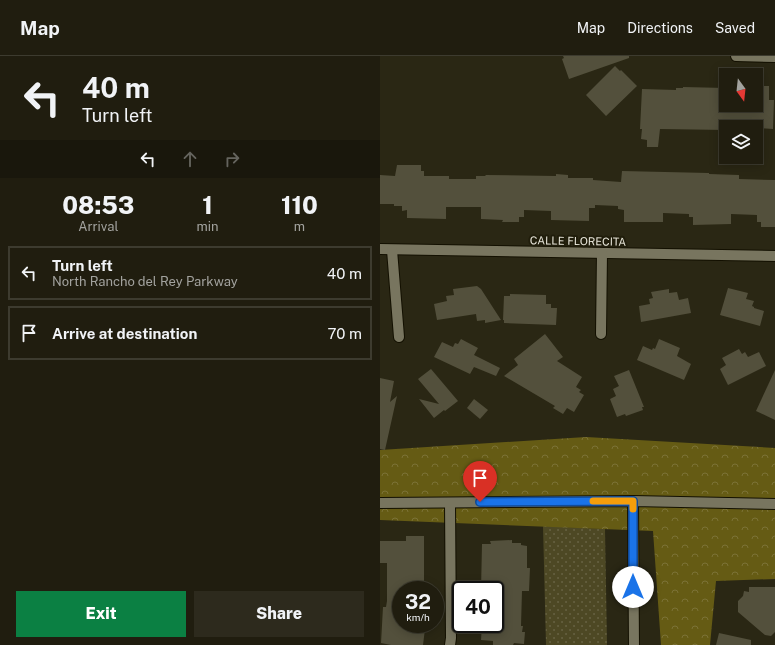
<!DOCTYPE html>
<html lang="en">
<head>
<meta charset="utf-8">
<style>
  body { margin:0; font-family:"Public Sans",sans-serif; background:#2d2a1d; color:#f1f3f6; height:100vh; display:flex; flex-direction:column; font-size:15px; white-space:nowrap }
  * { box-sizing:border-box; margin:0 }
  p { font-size:13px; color:#a2a29e }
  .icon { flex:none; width:22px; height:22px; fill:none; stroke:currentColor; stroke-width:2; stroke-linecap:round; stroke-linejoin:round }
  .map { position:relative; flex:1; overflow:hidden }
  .panel { display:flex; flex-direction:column; background:#201d0f; width:380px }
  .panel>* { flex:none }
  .top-card { background:#201d0f; color:#f1f3f6; overflow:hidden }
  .needle { width:26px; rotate:165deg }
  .buttons { position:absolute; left:339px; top:12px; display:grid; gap:8px }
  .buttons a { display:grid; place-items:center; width:44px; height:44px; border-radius:0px; background:#201d0f; box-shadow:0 2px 10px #0003,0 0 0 1px #3d3b2f; font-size:20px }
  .speed { position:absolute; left:12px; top:525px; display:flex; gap:8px; font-size:20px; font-weight:700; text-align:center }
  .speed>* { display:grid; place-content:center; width:52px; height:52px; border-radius:50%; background:#201d0f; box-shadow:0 2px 10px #0003,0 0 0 1px #3d3b2f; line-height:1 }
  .speed small { font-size:10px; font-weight:400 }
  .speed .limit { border:2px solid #111; border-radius:6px; background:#fff; color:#111 }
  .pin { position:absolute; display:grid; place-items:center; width:34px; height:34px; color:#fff; margin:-41px -17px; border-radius:50% 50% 50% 0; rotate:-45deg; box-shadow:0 0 4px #0007 }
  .pin .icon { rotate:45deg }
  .me { position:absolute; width:44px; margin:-22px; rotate:0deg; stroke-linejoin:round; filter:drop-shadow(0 0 3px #0008) }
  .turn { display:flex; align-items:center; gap:14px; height:84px; padding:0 16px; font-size:18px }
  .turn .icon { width:52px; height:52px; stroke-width:2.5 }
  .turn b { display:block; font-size:28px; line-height:34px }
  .lanes { display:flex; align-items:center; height:38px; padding:0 16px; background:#0003; justify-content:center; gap:20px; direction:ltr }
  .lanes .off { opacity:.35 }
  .eta { display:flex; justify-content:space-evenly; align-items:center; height:68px; text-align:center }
  .eta b { font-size:24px; font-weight:800; line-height:28px }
  .primary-button { display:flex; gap:8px; margin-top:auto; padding:8px 16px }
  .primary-button a { flex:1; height:46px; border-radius:0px; background:#0b8043; color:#fff; font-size:16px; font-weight:800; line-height:46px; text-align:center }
  .primary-button a+a { background:#2d2a1d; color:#f1f3f6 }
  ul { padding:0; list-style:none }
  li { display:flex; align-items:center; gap:12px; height:54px; margin:0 8px 6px; padding:0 8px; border:2px solid #3d3b2f; border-radius:0px }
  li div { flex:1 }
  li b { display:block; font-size:15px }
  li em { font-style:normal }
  header { display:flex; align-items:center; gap:24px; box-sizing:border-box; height:56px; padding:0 20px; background:#201d0f; border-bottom:1px solid #3d3b2f }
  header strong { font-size:19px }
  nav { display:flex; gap:22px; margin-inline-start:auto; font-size:14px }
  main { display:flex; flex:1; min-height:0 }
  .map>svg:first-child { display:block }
</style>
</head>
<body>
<header>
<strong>Map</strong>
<nav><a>Map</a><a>Directions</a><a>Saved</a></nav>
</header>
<main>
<section class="panel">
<div class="top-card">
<div class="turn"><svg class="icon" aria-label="left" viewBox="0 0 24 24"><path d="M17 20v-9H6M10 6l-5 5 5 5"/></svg><div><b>40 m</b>Turn left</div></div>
<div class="lanes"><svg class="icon" aria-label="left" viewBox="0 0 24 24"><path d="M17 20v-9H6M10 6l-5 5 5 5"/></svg><svg class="icon off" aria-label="ahead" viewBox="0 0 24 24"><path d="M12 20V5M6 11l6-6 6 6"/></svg><svg class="icon off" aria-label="right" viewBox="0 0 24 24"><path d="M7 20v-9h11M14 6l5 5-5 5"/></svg></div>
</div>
<div class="eta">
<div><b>08:53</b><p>Arrival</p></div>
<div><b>1</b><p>min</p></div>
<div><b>110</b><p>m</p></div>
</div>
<ul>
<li><svg class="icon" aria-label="left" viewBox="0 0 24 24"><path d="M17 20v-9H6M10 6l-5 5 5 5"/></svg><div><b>Turn left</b><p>North Rancho del Rey Parkway</p></div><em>40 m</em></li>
<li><svg class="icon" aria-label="arrive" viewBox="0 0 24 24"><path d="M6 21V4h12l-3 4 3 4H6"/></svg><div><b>Arrive at destination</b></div><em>70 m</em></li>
</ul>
<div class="primary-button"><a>Exit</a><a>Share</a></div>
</section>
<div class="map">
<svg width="395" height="589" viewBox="0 0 395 589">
  <defs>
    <pattern id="grass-dots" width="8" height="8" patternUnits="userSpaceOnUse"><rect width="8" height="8" fill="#4d4824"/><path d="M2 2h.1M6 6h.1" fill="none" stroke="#676243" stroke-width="1.8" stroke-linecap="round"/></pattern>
    <pattern id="forest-crowns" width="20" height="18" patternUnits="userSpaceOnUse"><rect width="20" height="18" fill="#655b14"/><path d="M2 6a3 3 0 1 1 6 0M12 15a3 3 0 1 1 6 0" fill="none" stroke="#7b7236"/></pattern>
  </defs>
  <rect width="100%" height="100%" fill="#2a2714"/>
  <path fill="url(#grass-dots)" d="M163 470 225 473 227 589H166Z"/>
  <path fill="url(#forest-crowns)" d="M206 381 395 392V523L336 525 330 589H281L273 475 0 464V394Z"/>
  <g fill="#53503c">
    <path d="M183 0H249V2L189 23 182 3 184 2Z"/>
    <path d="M235 10 240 15 241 14 257 30 226 60 206 39Z"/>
    <path d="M376 30H389V44H394L393 73 349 70V71H346V74L280 73 278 91H267V84L261 83 262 73H260L262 33 296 34V32H303V31L346 32V49H376Z"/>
    <path d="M17 109H41V115H44V120H69V123H96V120H105L106 119 176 120V118L188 119V122H213V124L241 126 242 115 329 117V118L359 119V123L395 124V171H381V166H377V159L351 158V168L313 169V161H309V158L283 157V166H244V154L238 153V150L215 149V152H209V165L171 164V155L144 154V161H139V166H122L123 164 101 163V151H66V163L27 162V154L22 155V150H14V148H0V119L15 120Z"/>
    <path d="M97 230 101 233 121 264 105 267V264L97 265 96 258 57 264 54 248 67 245 66 240 74 239 73 233Z"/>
    <path d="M348 232 368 237 366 243 374 245 372 250 374 251V252L384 255 380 270 340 259Z"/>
    <path d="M289 233V237L297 236 299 244 308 242 311 257 261 266 259 250 270 248 269 243 273 242 271 236Z"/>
    <path d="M130 238 166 239V248H171V252H177L176 269 124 267V264H123L124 240H130Z"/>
    <path d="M165 278 183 301 177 305 202 321 196 331 201 334 199 336 204 339 194 356 187 352 183 358 173 352 175 350 124 320 138 309 134 303Z"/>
    <path d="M81 283 98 292 94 299 120 312 116 320 94 311 90 318 54 301 62 286 73 291 75 287 78 288Z"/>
    <path d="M279 283 300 292 297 300 311 308 304 324 257 304 263 290 272 294 273 292 275 293Z"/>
    <path d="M359 293 362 298 365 296 368 301 379 296 386 310 348 329 340 313 346 309 342 302Z"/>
    <path d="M51 313 78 345 65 355 64 354 54 362 39 343 59 348 38 323Z"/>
    <path d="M249 314 264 351H262L263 354 246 360 245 358 237 361 230 343 236 340 233 333 239 330 234 320Z"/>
    <path d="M395 314V364L376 355Z"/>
    <path d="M0 322 14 325 10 346 17 340 5 394 0 393Z"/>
    <path d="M94 343 108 354 100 363 87 352Z"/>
    <path d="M26 480H44V530H29V534H21V571L45 573 43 589H11L1 587 3 551H6L7 545V507H0V485H26Z"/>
    <path d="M132 484V487H141V489L147 490V512H150L149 535H142L141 570H143L142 576H145L144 588 134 587 133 589H113V585L101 584 102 568H115V534H101L102 488H111L110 485Z"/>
    <path d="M369 531H395V576L391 580 385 579 358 556V545L363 540 364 535 369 536Z"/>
    <path d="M339 577 371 584V589H336Z"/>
  </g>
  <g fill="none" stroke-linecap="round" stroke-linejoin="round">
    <defs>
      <g id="street">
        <path d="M356 0 395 1"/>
        <path d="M0 193 395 200"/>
        <path d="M12 194 19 281"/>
        <path d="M221 278 222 197"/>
        <path d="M70 447 71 582 70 589"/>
      </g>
      <g id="secondary">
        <path d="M253 445 254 589"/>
        <path d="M0 447 253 445 395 448"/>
      </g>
    </defs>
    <use href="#street" stroke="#131001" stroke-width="12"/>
    <use href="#secondary" stroke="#131001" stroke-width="12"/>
    <use href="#street" stroke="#78755f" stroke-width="10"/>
    <use href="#secondary" stroke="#78755f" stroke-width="10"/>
  </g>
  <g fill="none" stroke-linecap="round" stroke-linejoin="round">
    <defs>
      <path id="route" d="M100 446 253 445V531"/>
    </defs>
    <use href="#route" stroke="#114b97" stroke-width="10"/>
    <use href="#route" stroke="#1a73e8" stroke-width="7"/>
    <path stroke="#f59e0b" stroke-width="7" d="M213 445H253V453"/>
  </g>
  <g text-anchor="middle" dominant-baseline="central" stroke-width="4" stroke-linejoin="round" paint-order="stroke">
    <g font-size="11" fill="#e7e5d9" stroke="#201d0b">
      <text transform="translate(198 185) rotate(1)">CALLE FLORECITA</text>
    </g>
  </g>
</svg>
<div class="buttons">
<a><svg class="needle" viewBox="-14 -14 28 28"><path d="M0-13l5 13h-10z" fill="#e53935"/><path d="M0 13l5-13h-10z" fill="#a2a29e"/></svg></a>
<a><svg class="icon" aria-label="layers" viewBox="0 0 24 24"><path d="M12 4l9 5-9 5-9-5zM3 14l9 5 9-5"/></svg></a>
</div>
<div class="speed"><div>32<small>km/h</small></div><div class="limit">40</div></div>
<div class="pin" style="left:100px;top:446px;background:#d93025"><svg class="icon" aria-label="arrive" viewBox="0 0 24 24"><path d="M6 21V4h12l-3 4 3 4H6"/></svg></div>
<svg class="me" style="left:253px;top:531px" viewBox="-20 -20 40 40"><circle r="19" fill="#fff"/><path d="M0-13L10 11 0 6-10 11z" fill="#1a73e8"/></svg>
</div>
</main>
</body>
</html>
